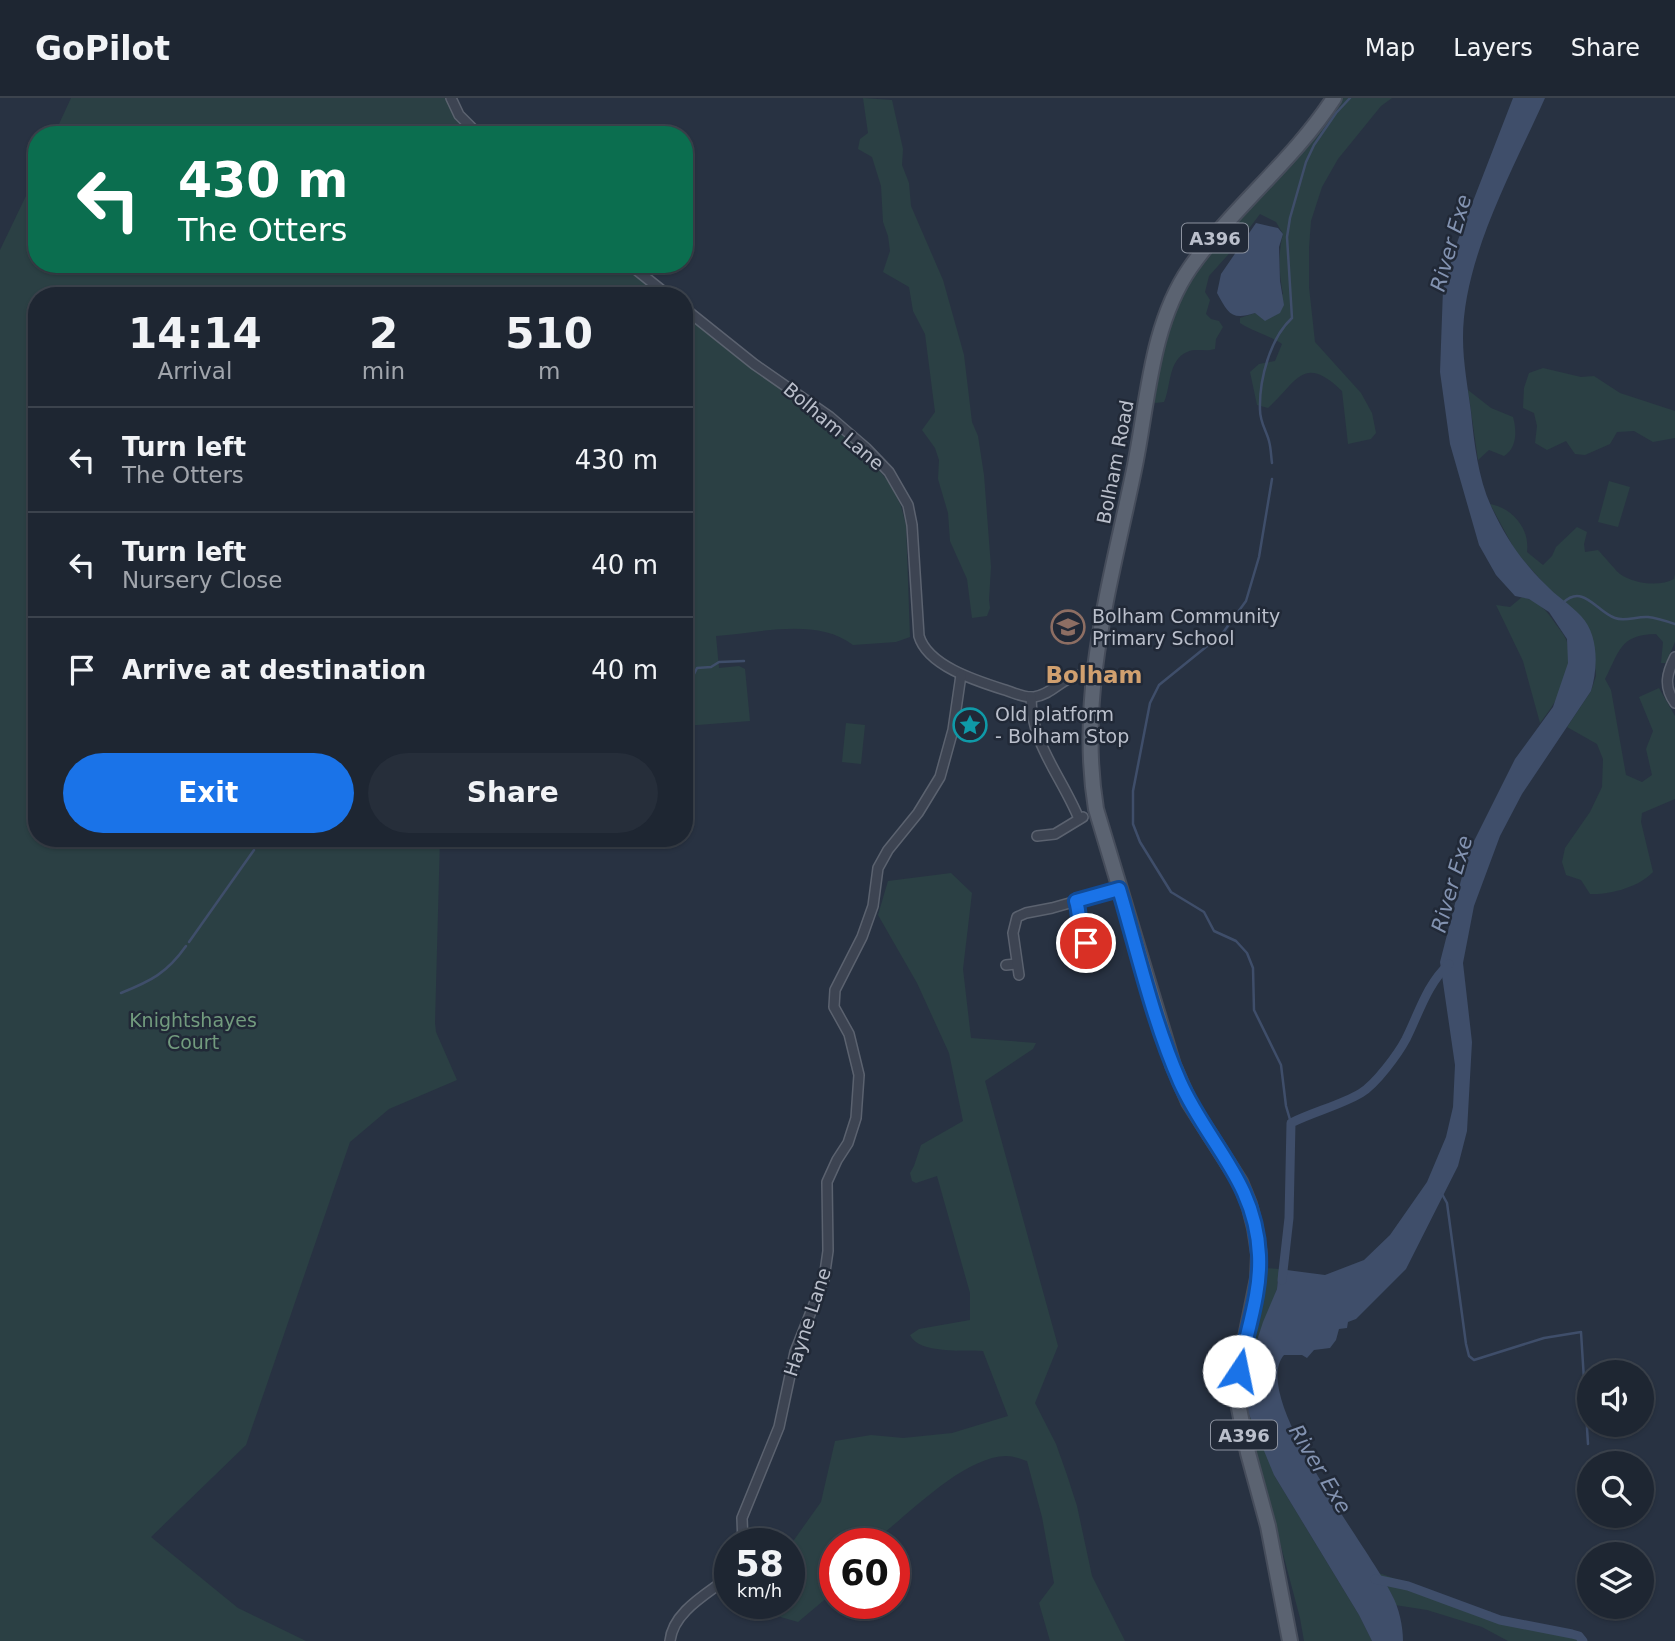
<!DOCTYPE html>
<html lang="en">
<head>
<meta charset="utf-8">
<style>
  body { margin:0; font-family:"DejaVu Sans",sans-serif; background:#262e3a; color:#f1f3f6; height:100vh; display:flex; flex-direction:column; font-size:26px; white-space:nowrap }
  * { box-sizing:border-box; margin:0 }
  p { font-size:23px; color:#a1a5ac }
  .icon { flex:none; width:38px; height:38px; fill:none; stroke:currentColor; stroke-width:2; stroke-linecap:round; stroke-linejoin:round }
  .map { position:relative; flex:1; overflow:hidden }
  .panel { position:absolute; left:28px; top:189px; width:665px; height:560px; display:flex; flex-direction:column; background:#1e2632; border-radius:28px; box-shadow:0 2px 5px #0004,0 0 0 2px #3c434d }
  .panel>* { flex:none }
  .guide { position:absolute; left:28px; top:28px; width:665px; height:147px; border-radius:28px; box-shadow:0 2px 5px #0004,0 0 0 2px #3c434d; background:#0b6e4f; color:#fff; overflow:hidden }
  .tools { position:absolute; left:1577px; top:1262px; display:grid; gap:14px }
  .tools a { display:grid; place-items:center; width:77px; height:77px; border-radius:50%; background:#1e2632; box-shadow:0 2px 5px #0004,0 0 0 2px #3c434d; font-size:35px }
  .speed { position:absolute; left:714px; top:1430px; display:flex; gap:14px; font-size:35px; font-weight:700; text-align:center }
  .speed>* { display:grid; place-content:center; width:91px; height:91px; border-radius:50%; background:#1e2632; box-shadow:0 2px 5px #0004,0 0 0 2px #3c434d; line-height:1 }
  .speed small { font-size:18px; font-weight:400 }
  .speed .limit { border:10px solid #d22; background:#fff; color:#111 }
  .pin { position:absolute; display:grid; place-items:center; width:60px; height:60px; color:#fff; margin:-30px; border:4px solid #fff; border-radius:50%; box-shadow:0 2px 7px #0007 }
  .me { position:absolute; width:77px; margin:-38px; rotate:11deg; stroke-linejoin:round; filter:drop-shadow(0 0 5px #0008) }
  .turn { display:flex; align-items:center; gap:24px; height:147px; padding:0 35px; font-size:32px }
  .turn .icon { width:91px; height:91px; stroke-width:2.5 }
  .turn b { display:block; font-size:49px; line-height:60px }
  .eta { display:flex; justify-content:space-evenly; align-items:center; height:119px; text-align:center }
  .eta b { font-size:42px; font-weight:800; line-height:49px }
  .cta { display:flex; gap:14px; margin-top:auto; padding:14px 35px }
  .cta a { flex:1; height:80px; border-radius:42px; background:#1a73e8; color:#fff; font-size:28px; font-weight:800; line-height:80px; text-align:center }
  .cta a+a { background:#262e3a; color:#f1f3f6 }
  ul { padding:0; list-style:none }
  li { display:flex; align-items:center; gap:21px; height:105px; padding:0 35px; border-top:2px solid #3c434d }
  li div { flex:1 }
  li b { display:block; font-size:26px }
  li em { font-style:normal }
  header { display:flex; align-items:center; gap:42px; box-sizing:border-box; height:98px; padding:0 35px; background:#1e2632; border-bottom:2px solid #3c434d }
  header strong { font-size:33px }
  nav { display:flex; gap:38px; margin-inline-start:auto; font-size:24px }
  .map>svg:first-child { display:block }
</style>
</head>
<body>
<header>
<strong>GoPilot</strong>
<nav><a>Map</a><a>Layers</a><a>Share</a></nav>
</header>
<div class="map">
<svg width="1675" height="1543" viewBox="0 0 1675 1543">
  <rect width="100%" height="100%" fill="#283242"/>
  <g fill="#2b4044">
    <path d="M71 0H445L456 21 471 37H54Z"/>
    <path d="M863 0 892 2 903 51 902 67 909 85 911 108 943 182 964 257 972 324 978 338 984 377 991 469 989 502 990 510 987 518 972 520 967 481 950 443 948 415 938 381 939 362 935 350 922 332 935 314 925 236 913 213 909 189 883 174 890 153 888 138 883 124 881 88 872 59 858 51 860 41 868 35Z"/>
    <path d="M1341 0H1392L1381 8 1338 61 1322 89 1311 123 1309 150V189L1315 244 1361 295 1372 315 1376 335 1371 341 1348 346 1342 293C1303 255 1297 284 1268 310L1257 307 1250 274 1259 266 1275 263 1282 246C1269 237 1254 234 1240 225V220L1255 215 1283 196C1279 177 1278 155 1283 136L1276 124 1260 116 1235 149 1209 178 1205 194 1210 202 1206 216 1211 221 1219 223 1223 229 1216 241 1215 251C1206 254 1195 250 1187 254 1168 262 1171 288 1164 304L1155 305 1151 298 1162 246 1181 197 1199 168 1323 24Z"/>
    <path d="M37 75V166H529L532 169 536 166H621L662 198H37V740H440L435 925 436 934 457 982 389 1011 350 1044 246 1347 151 1439 238 1510 306 1543H0V152Z"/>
    <path d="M684 215 728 251 824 321 870 361 891 387 901 408 906 427 910 539 896 544 853 547C817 519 759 535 716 538L719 570 739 568 745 571 750 623 684 628Z"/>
    <path d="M1543 270 1581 279 1594 278 1620 295 1675 313V340L1653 344 1634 333 1617 334 1610 346 1585 357 1575 356 1566 343 1547 352 1535 345 1537 328 1534 315 1523 310 1524 290 1529 275Z"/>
    <path d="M1468 292 1491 310 1513 319C1517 333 1517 350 1504 358L1489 352 1478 362Z"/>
    <path d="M1609 383 1630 389 1618 429 1598 424Z"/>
    <path d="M1490 406C1512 410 1530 430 1527 454L1543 467 1552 458 1556 449 1577 429 1587 434 1584 446 1585 454 1598 452C1602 456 1617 474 1620 476 1634 486 1660 489 1674 481L1675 476V544L1666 565H1661L1663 544 1656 536C1619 537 1620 553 1605 581L1611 592 1626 677 1642 684 1652 677 1646 651 1653 633 1639 599 1659 590 1675 618V701L1642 715 1641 724 1653 774C1639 789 1610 797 1590 796L1581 782 1566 777 1562 764 1565 750 1590 714 1602 689 1603 661 1597 646 1567 629 1591 593 1596 578 1593 541 1516 454Z"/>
    <path d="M1522 499C1538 502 1547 513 1555 525 1559 531 1565 537 1567 544 1574 573 1558 603 1540 625L1523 563 1496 507 1510 509Z"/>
    <path d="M846 625 865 627 861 666 842 664Z"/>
    <path d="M951 775 972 795 963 871 971 940 1036 945 1033 951 985 983 1058 1248 1035 1305 1056 1346 1067 1377 1077 1408 1092 1478 1125 1543H1050L1039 1505 1054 1485 1042 1419 1027 1363C1021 1361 1013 1358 1006 1358 964 1359 912 1413 879 1439L878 1445 835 1446V1493L798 1524 763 1514 754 1505H789V1449L821 1404 835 1343 871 1337 903 1340 952 1335 1008 1318 983 1253C965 1252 918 1256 910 1237L919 1231 970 1222V1195L937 1078 916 1085 912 1083 910 1075 914 1068 921 1047 963 1023 949 955 917 885 878 817 888 783Z"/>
    <path d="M1265 1170 1279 1171 1277 1191 1271 1208 1274 1377 1359 1517 1372 1543H1304L1300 1520 1246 1316C1239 1269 1251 1251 1262 1208 1265 1196 1264 1183 1265 1170Z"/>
    <path d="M1379 1475 1488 1514 1491 1513V1516L1576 1534 1586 1543H1508L1482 1529 1427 1512 1395 1507 1392 1497Z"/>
  </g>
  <g fill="#3f4e6a">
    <path d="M1513 0H1545C1513 72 1463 160 1463 240 1463 265 1468 290 1471 314 1474 344 1478 380 1491 408 1504 437 1522 464 1545 486 1556 498 1570 506 1581 518 1599 537 1598 570 1591 593L1522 696 1500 738 1474 808 1463 865 1472 944 1467 1033 1458 1068 1406 1171 1356 1221 1348 1224 1347 1230 1339 1231 1336 1242 1330 1250 1314 1252 1307 1260 1302 1257H1284C1248 1299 1371 1452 1392 1497 1399 1510 1403 1528 1403 1543H1372L1359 1517 1274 1377 1246 1309 1248 1270 1263 1224 1277 1191 1279 1171 1325 1177 1364 1162 1390 1137 1427 1084 1446 1039 1453 1009 1455 967 1440 864 1468 755 1515 661 1553 609 1568 565 1567 541 1549 514 1529 501 1515 498 1496 477 1479 447 1450 346 1440 274 1443 191 1458 142Z"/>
    <path d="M1256 125 1278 130 1283 136 1279 149 1280 183 1284 207 1280 215 1265 223 1255 215C1231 223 1228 215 1217 195L1221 176Z"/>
  </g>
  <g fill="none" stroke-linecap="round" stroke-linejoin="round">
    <g stroke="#3f4e6a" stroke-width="2.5">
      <path d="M1272 365C1271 358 1271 350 1269 343 1266 332 1260 324 1260 312 1259 282 1270 240 1292 220L1287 139 1290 120 1306 64 1314 47 1336 15 1350 0"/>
      <path d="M1272 381 1259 459 1246 503 1222 536 1159 587 1150 605 1133 693V726L1140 744 1171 794 1204 814 1214 833 1236 843 1247 855 1253 870 1254 912 1281 967 1286 1008 1291 1025"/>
      <path d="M1563 505C1583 485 1597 514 1615 520 1625 524 1637 518 1648 519 1657 520 1666 523 1675 526"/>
      <path d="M684 584 692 580 697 570 711 569 719 564 744 563"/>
      <path d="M189 844 254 752"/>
      <path d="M121 895C151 883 167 875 186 848"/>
      <path d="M1442 1096 1447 1105 1466 1246 1469 1258 1474 1262 1544 1240 1581 1234 1588 1346"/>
    </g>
    <g stroke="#3f4e6a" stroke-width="9">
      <path d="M1282 1182 1289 1120 1291 1025C1313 1014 1341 1007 1361 995 1376 986 1398 956 1406 941 1419 915 1427 886 1449 866"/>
      <path d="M1375 1481 1408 1488 1500 1522 1572 1536 1579 1538 1583 1543"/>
    </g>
    <defs>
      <g id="minor">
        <path d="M451 0 459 17 479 37"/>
        <path d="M629 166 669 198"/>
        <path d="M684 210 754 266 830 319 866 350 889 374 908 407 912 427 919 538C928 569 980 584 1008 593 1017 596 1025 600 1034 599 1058 595 1063 573 1094 577"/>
        <path d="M1675 559C1667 575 1663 588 1675 605"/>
        <path d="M1031 599C1031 646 1062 679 1079 721"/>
        <path d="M1037 738 1055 736 1083 719"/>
        <path d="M1077 803 1078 830 1086 845"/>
        <path d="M1006 867 1016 866"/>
        <path d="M1019 877 1013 835 1017 819 1026 815 1052 810 1119 791"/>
        <path d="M743 1446 742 1420 779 1329 795 1254 824 1181 828 1153 827 1084 837 1062 848 1045 856 1020 859 977 849 936 834 909 835 892 862 839 873 808 878 770 888 752 918 715 940 679 953 632 961 577"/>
        <path d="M670 1543C673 1513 709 1495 730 1478"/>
      </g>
      <path id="primary" d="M1290 1543 1268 1428 1248 1355 1238 1305 1239 1273 1258 1180 1259 1156 1255 1130 1249 1106 1240 1084 1189 1004 1173 967 1096 711C1077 596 1111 484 1134 372 1148 305 1150 228 1190 170 1232 110 1294 62 1334 0"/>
    </defs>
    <use href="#minor" stroke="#5b626f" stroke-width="12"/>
    <use href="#primary" stroke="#464d5b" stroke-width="18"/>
    <use href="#minor" stroke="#3d4452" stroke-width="9"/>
    <use href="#primary" stroke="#5b6371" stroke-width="14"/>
  </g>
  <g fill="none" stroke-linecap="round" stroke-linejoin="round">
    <defs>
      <path id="route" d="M1086 845C1077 831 1081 819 1076 803L1119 791C1138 855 1153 923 1180 984 1208 1046 1256 1084 1259 1157 1261 1196 1246 1235 1239 1273"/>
    </defs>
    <use href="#route" stroke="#114b97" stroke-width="18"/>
    <use href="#route" stroke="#1a73e8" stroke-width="12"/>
  </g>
  <defs>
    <symbol id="school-ring" viewBox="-11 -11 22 22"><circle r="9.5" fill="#212937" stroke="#8d6e63" stroke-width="1.5"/><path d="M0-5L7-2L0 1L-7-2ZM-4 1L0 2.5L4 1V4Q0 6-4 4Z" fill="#8d6e63"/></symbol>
    <symbol id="sight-ring" viewBox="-11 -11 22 22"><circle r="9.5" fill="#212937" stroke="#0f9aa8" stroke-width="1.5"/><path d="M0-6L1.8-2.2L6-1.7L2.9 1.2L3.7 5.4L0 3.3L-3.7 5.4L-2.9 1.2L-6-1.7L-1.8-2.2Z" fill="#0f9aa8"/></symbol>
  </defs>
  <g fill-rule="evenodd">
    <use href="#school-ring" x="1049" y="510" width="38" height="38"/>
    <use href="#sight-ring" x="951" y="608" width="38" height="38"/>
  </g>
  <g text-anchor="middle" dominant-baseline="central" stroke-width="5" stroke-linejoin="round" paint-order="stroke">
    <g fill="#212937" stroke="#8c929f" stroke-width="2">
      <rect x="1182" y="125.5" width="66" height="29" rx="5"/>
      <rect x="1211" y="1322.5" width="66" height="29" rx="5"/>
    </g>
    <g font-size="18" font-weight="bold" fill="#babfcb">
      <text x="1215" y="140">A396</text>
      <text x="1244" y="1337">A396</text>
    </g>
    <g font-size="19" fill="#babfcb" stroke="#212937">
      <text transform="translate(834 328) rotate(40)">Bolham Lane</text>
      <text transform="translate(1115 364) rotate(-79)">Bolham Road</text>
      <text transform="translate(807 1224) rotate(-72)">Hayne Lane</text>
    </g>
    <g font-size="19" fill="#babfcb" stroke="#212937" text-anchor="start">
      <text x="1092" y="518">Bolham Community<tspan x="1092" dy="22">Primary School</tspan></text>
      <text x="995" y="616">Old platform<tspan x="995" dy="22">- Bolham Stop</tspan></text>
    </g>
    <g font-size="19" fill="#729b7e" stroke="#212937">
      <text x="193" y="922">Knightshayes<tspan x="193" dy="22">Court</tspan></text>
    </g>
    <g font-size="21" font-style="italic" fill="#8393b1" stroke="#212937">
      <text transform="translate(1451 145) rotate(-74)">River Exe</text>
      <text transform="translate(1452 786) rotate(-74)">River Exe</text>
      <text transform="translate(1320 1371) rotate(59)">River Exe</text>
    </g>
    <g font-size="23" font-weight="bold" fill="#d1a06f" stroke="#212937">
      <text x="1094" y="577">Bolham</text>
    </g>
  </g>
</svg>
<div class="tools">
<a><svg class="icon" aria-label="sound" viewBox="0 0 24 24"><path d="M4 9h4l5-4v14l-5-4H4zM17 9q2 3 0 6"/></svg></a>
<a><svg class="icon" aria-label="search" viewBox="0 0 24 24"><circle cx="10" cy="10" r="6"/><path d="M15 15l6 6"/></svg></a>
<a><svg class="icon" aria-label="layers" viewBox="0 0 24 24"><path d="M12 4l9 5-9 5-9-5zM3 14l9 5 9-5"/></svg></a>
</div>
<div class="speed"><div>58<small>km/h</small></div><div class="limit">60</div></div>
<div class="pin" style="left:1086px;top:845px;background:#d93025"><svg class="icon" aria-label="arrive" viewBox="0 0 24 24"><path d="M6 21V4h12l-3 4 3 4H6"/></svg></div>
<svg class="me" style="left:1239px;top:1273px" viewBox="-20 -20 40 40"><circle r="19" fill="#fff"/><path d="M0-13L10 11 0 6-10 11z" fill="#1a73e8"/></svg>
<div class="guide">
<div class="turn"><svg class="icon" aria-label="left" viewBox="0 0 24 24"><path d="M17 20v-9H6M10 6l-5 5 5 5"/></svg><div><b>430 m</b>The Otters</div></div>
</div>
<section class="panel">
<div class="eta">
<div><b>14:14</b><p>Arrival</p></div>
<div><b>2</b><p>min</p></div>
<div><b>510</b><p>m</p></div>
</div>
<ul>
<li><svg class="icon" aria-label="left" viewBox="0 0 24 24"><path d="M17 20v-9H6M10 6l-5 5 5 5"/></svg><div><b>Turn left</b><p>The Otters</p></div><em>430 m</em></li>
<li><svg class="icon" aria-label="left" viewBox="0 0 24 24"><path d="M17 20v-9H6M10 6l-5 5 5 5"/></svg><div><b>Turn left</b><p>Nursery Close</p></div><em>40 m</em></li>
<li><svg class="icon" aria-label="arrive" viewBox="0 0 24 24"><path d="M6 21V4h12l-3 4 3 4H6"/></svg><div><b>Arrive at destination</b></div><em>40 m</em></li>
</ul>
<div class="cta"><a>Exit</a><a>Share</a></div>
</section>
</div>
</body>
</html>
